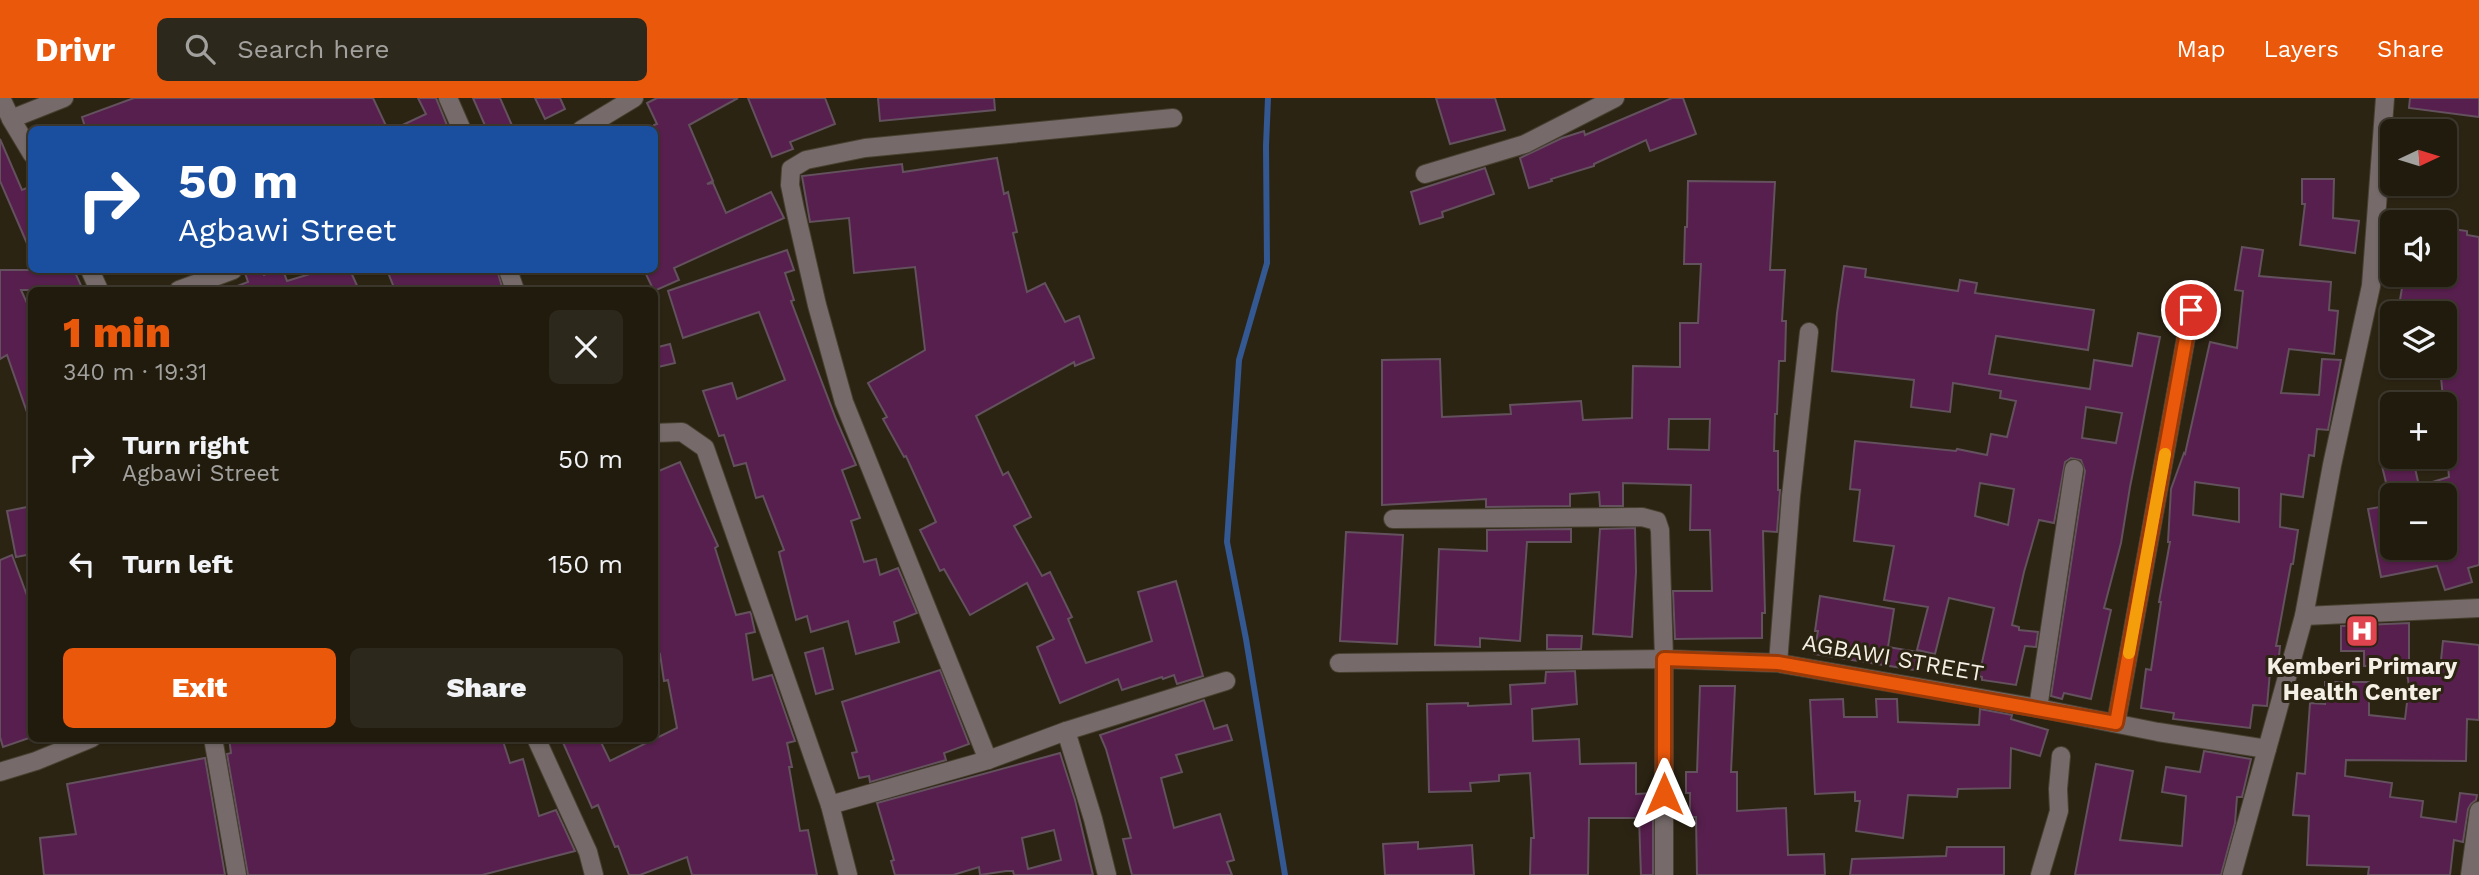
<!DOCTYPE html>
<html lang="en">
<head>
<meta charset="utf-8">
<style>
  body { margin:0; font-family:"Work Sans",sans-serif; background:#2d281c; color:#f1f3f6; height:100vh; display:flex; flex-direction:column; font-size:26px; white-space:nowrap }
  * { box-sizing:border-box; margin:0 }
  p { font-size:23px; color:#a2a19e }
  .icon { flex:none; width:38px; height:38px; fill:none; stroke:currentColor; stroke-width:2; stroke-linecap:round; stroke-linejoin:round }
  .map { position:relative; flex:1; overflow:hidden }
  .sheet { position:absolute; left:28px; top:189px; width:630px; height:455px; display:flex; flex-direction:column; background:#211b0e; border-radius:10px; box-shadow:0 2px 5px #0004,0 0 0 2px #3e392e }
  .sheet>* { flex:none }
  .banner { position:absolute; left:28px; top:28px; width:630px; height:147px; border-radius:10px; box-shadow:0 2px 5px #0004,0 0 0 2px #3e392e; background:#1a4fa0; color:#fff; overflow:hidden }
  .needle { width:46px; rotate:86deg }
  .controls { position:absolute; left:2380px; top:21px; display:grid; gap:14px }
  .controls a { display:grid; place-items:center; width:77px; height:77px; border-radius:10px; background:#211b0e; box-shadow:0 2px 5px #0004,0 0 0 2px #3e392e; font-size:35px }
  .pin { position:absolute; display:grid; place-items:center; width:60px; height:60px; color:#fff; margin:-30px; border:4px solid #fff; border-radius:50%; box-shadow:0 2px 7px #0007 }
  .me { position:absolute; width:77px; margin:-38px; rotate:0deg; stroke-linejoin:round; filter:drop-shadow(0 0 5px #0008) }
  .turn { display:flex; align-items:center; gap:24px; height:147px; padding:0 35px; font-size:32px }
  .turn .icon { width:91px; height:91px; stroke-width:2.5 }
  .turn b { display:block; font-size:49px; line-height:60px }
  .round { display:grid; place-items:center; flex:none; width:74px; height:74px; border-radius:10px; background:#2d281c }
  .head { display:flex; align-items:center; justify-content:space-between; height:119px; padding:0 35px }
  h1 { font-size:42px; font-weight:800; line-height:52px; color:#ea580c }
  .button { display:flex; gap:14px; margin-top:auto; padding:14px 35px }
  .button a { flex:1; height:80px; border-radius:10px; background:#ea580c; color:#fff; font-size:28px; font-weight:800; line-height:80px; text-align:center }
  .button a+a { background:#2d281c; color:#f1f3f6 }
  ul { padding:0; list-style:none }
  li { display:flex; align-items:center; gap:21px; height:105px; padding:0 35px }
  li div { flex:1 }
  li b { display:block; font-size:26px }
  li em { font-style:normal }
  header { display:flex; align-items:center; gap:42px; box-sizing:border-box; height:98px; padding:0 35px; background:#ea580c; color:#fff }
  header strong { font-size:33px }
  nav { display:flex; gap:38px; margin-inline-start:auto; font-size:24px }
  .search { width:490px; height:63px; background:#2d281c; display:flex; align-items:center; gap:18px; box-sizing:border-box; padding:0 24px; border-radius:10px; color:#a2a19e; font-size:26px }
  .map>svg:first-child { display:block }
</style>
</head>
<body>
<header>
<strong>Drivr</strong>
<div class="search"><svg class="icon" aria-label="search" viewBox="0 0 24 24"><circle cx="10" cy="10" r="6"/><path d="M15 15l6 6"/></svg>Search here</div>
<nav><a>Map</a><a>Layers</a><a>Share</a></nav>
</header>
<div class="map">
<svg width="2479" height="777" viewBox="0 0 2479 777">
  <rect width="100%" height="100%" fill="#2c2413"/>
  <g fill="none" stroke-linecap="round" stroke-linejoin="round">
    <path stroke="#345892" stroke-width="6" d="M1268 0 1266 48 1267 165 1239 262 1227 444 1246 541 1285 777"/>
  </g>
  <g fill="#571f4d" stroke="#63515e" stroke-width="2" fill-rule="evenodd">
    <path d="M134 0H373L388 32H86L82 19Z"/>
    <path d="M418 0H436L449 32H392L426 16Z"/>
    <path d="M473 0H500L514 32H487Z"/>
    <path d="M535 0H560L565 11 545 21Z"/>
    <path d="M657 0H738L689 27 713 83 707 86 713 85 726 115 771 94 784 120 674 170 679 182 654 193 644 172H654V27L657 26 647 5Z"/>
    <path d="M748 0H825L835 26 790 44 793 51 772 59Z"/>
    <path d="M878 0H994L995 12 880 23Z"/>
    <path d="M1436 0H1495L1505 32 1450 46Z"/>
    <path d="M1672 0H1683L1696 36 1650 53 1646 42 1594 66V68L1551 81 1552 83 1529 90 1520 60 1562 40 1584 33 1585 37Z"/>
    <path d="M2410 0H2479V19L2409 10Z"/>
    <path d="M0 41 22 92 32 88V157L0 83Z"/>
    <path d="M997 60 1004 96 1008 94 1017 134 1013 135 1027 194 1045 185 1065 224 1079 218 1094 260 1075 268 1074 264 976 318 1003 377 1008 374 1031 419 1014 428 1042 478 1050 474 1072 519 1068 521 1086 565 1152 543 1138 494 1176 483 1203 578 1177 586 1174 577 1163 581 1162 579 1122 592 1118 581 1060 605 1037 549 1054 541 1027 485 970 517 944 471 940 473 920 432 936 424 906 358 904 359 883 321 887 319 868 285 925 252 915 169 854 175 849 120 810 124 802 78 902 66 903 74Z"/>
    <path d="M1485 70 1494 96 1442 114 1443 119 1420 126 1411 94Z"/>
    <path d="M2302 81H2334L2333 120 2359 123 2355 155 2300 147 2305 106H2302Z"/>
    <path d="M1688 83 1775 84 1770 172H1785L1782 223H1786L1785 263H1779L1777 316H1775L1774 353H1778V392H1780L1777 434 1763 433 1765 515H1762V540L1675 541 1673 493H1712L1710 432H1690L1691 387 1623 385V408H1600L1599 394 1570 396V408L1486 409V401L1382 407V262L1440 261 1442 319 1511 316 1510 307 1581 303 1583 322 1632 320 1633 268 1680 269V225H1698L1701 166H1684L1685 129H1687ZM1669 321H1710L1709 352 1668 351Z"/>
    <path d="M2445 130 2467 133V137L2479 139V467L2468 470 2472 484 2445 492 2437 468 2381 479 2368 411 2392 407V450H2445V397H2389L2382 368 2413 361 2419 388 2449 379 2445 336V301H2443L2440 268H2445V215H2429L2430 206 2400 202 2404 178 2430 182 2431 177H2445Z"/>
    <path d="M2242 149 2263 152 2259 178 2331 184 2329 212 2338 213 2334 256 2289 251 2281 295 2319 297 2322 261 2341 262 2328 332 2317 331 2314 358 2309 357 2303 399 2281 396 2280 429 2298 432 2293 466H2291L2276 548H2280L2278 569 2277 574H2270L2267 608 2253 607 2250 630 2173 621 2174 615 2141 610 2146 571 2151 572 2161 504H2159L2170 444H2168L2171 391 2184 355 2185 356 2210 244 2237 250 2243 193 2235 192ZM2195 384 2239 390V424L2193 417Z"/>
    <path d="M787 152 794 172 785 175 794 202 791 203 836 321 856 367 842 372 860 420 851 423 864 464 876 461 880 477 898 470 917 515 894 524 899 544 856 556 848 523 811 534 807 518 796 522 779 454 784 452 763 398 756 400 746 365 734 368 724 337 719 338 703 293 732 285 737 301 785 282 759 214 683 240 668 193Z"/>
    <path d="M1844 168 1866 171 1865 179 1958 193 1960 182 1977 185 1975 195 2094 212 2088 252 1996 238 1989 276 2090 291 2094 262 2132 268 2138 235 2160 239 2130 389 2121 445 2104 510 2111 512 2091 601 2064 595 2062 601 2051 598 2085 373 2081 362 2071 360 2065 364 2054 425 2039 422 2024 474 2012 527 2019 529V532L2038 534 2036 549 2025 548 2016 587 1982 582V579L1979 578 1994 510 1949 500 1935 556 1917 552 1928 509 1884 502 1894 448 1854 443 1860 392 1850 391 1855 343 1956 353 1957 351 1987 357 1991 336 2007 339 2016 303 2000 300 2001 293 1953 285 1950 314 1911 309 1914 282 1832 273 1837 215ZM2086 309 2122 315 2116 345 2082 340ZM1980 385 2014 391 2008 427 1975 418Z"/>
    <path d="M0 172H74L83 192H21L32 216V319L29 320 7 257 0 261Z"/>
    <path d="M244 172H262L264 177 276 172H283L287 183 323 172H350L359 192H227L248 184Z"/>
    <path d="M387 172H497L503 192H395Z"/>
    <path d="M670 246 675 265 654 270V250Z"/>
    <path d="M680 364 718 448 715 450 736 517 750 514 751 516 755 534 746 536 753 582 772 577 795 643 787 645 792 669H789L800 733 808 732 817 777H692L687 759 640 777H629L618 748 615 749 598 707 592 710 561 640H599L610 663 677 630 668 582 664 583 660 556 654 557V375Z"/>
    <path d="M32 408V456L16 459 7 413Z"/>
    <path d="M1635 430 1636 474 1632 539 1593 536 1600 431Z"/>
    <path d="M1571 431V444H1527L1520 543 1480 540V549L1435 547 1439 451 1487 453V432Z"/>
    <path d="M1346 434 1403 437 1397 546 1340 543Z"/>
    <path d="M12 457 32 511V639L3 649 0 639V462Z"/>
    <path d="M1820 498 1894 511 1888 549 1918 554 1915 572 1814 556 1818 533H1815Z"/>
    <path d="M2409 525V568H2364V553H2341V528Z"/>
    <path d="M1547 537 1582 538 1581 551H1547Z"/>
    <path d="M2443 543 2479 547V622L2467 621 2466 663 2346 662 2345 678 2392 685 2390 699 2423 703 2421 719 2456 724 2460 695 2477 697 2476 702 2471 706 2468 711 2463 744 2454 742 2450 777H2368L2369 769 2307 767 2309 718 2293 717 2297 675 2305 676 2310 605 2325 606V584H2369V617L2405 621 2409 588 2407 575 2440 572Z"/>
    <path d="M823 550 833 591 816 596 805 555Z"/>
    <path d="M940 572 969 646 944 655 946 662 870 684 869 678 859 680 852 655 857 654 842 604Z"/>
    <path d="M1575 573 1577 606 1532 611 1533 643 1579 641 1580 666 1636 665V696L1653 695V777H1641L1639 720H1589L1588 777H1530L1531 740H1534L1530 675 1499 677V683L1470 685 1471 693 1429 694 1427 606 1468 605V608L1511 606 1510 587 1545 585 1546 574Z"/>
    <path d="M1700 588H1735L1731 674H1737V713L1786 710 1788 757 1824 756 1825 777H1697L1696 719H1690V695H1686V674H1697Z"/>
    <path d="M1843 601 1844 619H1877L1876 601H1897L1898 624 1979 627 1980 611 2012 617 2011 621 2048 632 2040 658 2011 650 2010 690 1958 691 1957 699 1908 697 1903 740 1856 733 1860 703H1855V694L1815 696 1810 602Z"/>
    <path d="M1204 602 1214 631 1227 627 1232 642 1176 657 1182 674 1161 680 1174 730 1220 716 1234 762 1227 764 1232 777H1132L1123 741 1131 740 1106 651 1100 637Z"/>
    <path d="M229 640H502L510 665 523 661 539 718 556 712 575 753 482 777H248L227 656 231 655Z"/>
    <path d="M2204 653 2251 661 2242 699H2237L2235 725 2221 777H2075L2096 666 2133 673 2120 742 2182 748 2186 698 2162 694 2166 669 2200 674Z"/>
    <path d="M1060 655 1075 702 1093 777H1014L1013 773H1006L980 777 979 769 953 777H895L891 763 894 762 877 705ZM1054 732 1061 762 1028 771 1022 740Z"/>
    <path d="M205 660 225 777H44L40 740 76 736 67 686Z"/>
    <path d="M1418 744V751L1472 747 1474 777H1385L1383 746Z"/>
    <path d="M1947 749H2004V777H1850L1852 761 1946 758Z"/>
  </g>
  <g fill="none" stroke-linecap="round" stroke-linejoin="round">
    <defs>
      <g id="minor">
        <path d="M1 0 11 21 32 56"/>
        <path d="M448 0 462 32"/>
        <path d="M11 21 64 0"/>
        <path d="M581 32 634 0"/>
        <path d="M1425 76 1525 46 1615 0"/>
        <path d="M90 172 99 192"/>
        <path d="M508 172 515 192"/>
        <path d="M179 192 233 172"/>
        <path d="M654 335 682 334 705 350 830 707 848 777"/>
        <path d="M1393 421 1642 419 1657 423 1660 432 1664 561V777"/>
        <path d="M2304 518 2479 510"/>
        <path d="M1339 565 1664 561 1778 565 2038 610 2158 634 2267 651"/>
        <path d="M1778 565 1791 398 1809 234"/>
        <path d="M2038 610 2074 371"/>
        <path d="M2116 625 2191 212"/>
        <path d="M1066 633 1093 721 1107 777"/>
        <path d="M213 640 237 777"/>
        <path d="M536 640 588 754 594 777"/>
        <path d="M988 662 844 304 817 207 795 111 790 87 791 71 806 62 865 50 1173 20"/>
        <path d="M0 674 36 663 92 640"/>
        <path d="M830 707 988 662 1066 633 1226 583"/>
        <path d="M2040 777 2059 713 2058 691 2061 658"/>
        <path d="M2232 777 2304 518 2332 367 2371 188 2385 0"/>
        <path d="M2470 777 2479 713"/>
      </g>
    </defs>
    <use href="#minor" stroke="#484130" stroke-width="20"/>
    <use href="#minor" stroke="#766b6a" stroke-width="18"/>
  </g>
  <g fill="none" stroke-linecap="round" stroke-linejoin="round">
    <defs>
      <path id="route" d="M1664 696V561L1778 565 2116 625 2191 212"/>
    </defs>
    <use href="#route" stroke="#983908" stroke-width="18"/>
    <use href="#route" stroke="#ea580c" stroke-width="12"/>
    <path stroke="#f59e0b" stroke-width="12" d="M2129 555 2165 356"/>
  </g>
  <defs>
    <symbol id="hospital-square" viewBox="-11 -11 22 22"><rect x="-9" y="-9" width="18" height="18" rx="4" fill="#e0444e" stroke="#2c2413"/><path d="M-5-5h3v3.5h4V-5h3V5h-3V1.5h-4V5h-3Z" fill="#fff"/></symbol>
  </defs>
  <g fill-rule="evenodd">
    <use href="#hospital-square" x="2343" y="514" width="38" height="38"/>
  </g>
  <g text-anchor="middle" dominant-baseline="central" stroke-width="6" stroke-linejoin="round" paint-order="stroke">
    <g font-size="23" fill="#f5f0e5" stroke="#2c2413">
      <text transform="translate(1893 560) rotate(10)">AGBAWI STREET</text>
    </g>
    <g font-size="23" font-weight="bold" fill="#f5f0e5" stroke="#2c2413">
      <text x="2362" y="568">Kemberi Primary<tspan x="2362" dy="26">Health Center</tspan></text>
    </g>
  </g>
</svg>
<div class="controls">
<a><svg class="needle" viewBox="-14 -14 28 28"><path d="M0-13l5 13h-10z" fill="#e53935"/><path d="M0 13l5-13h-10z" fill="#a2a19e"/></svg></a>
<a><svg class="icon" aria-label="sound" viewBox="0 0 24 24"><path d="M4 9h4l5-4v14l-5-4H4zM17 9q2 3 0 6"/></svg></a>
<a><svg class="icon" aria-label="layers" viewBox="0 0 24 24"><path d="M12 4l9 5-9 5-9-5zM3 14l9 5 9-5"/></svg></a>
<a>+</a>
<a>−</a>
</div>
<div class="pin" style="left:2191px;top:212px;background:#d93025"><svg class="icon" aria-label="arrive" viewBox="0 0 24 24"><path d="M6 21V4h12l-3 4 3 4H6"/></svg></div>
<svg class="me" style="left:1664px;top:696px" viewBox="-20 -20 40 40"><path d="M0-17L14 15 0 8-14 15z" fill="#ea580c" stroke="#fff" stroke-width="4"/></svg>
<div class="banner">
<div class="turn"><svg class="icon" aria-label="right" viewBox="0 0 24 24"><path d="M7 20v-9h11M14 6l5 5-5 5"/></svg><div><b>50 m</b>Agbawi Street</div></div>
</div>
<section class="sheet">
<div class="head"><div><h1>1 min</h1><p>340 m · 19:31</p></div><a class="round"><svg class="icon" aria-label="close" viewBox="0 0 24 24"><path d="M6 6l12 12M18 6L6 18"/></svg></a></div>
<ul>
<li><svg class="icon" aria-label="right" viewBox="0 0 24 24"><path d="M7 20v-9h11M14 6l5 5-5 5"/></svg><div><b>Turn right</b><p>Agbawi Street</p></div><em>50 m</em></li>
<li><svg class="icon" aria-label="left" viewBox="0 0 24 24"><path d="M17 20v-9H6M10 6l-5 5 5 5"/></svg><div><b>Turn left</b></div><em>150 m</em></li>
</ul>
<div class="button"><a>Exit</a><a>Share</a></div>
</section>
</div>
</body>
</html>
